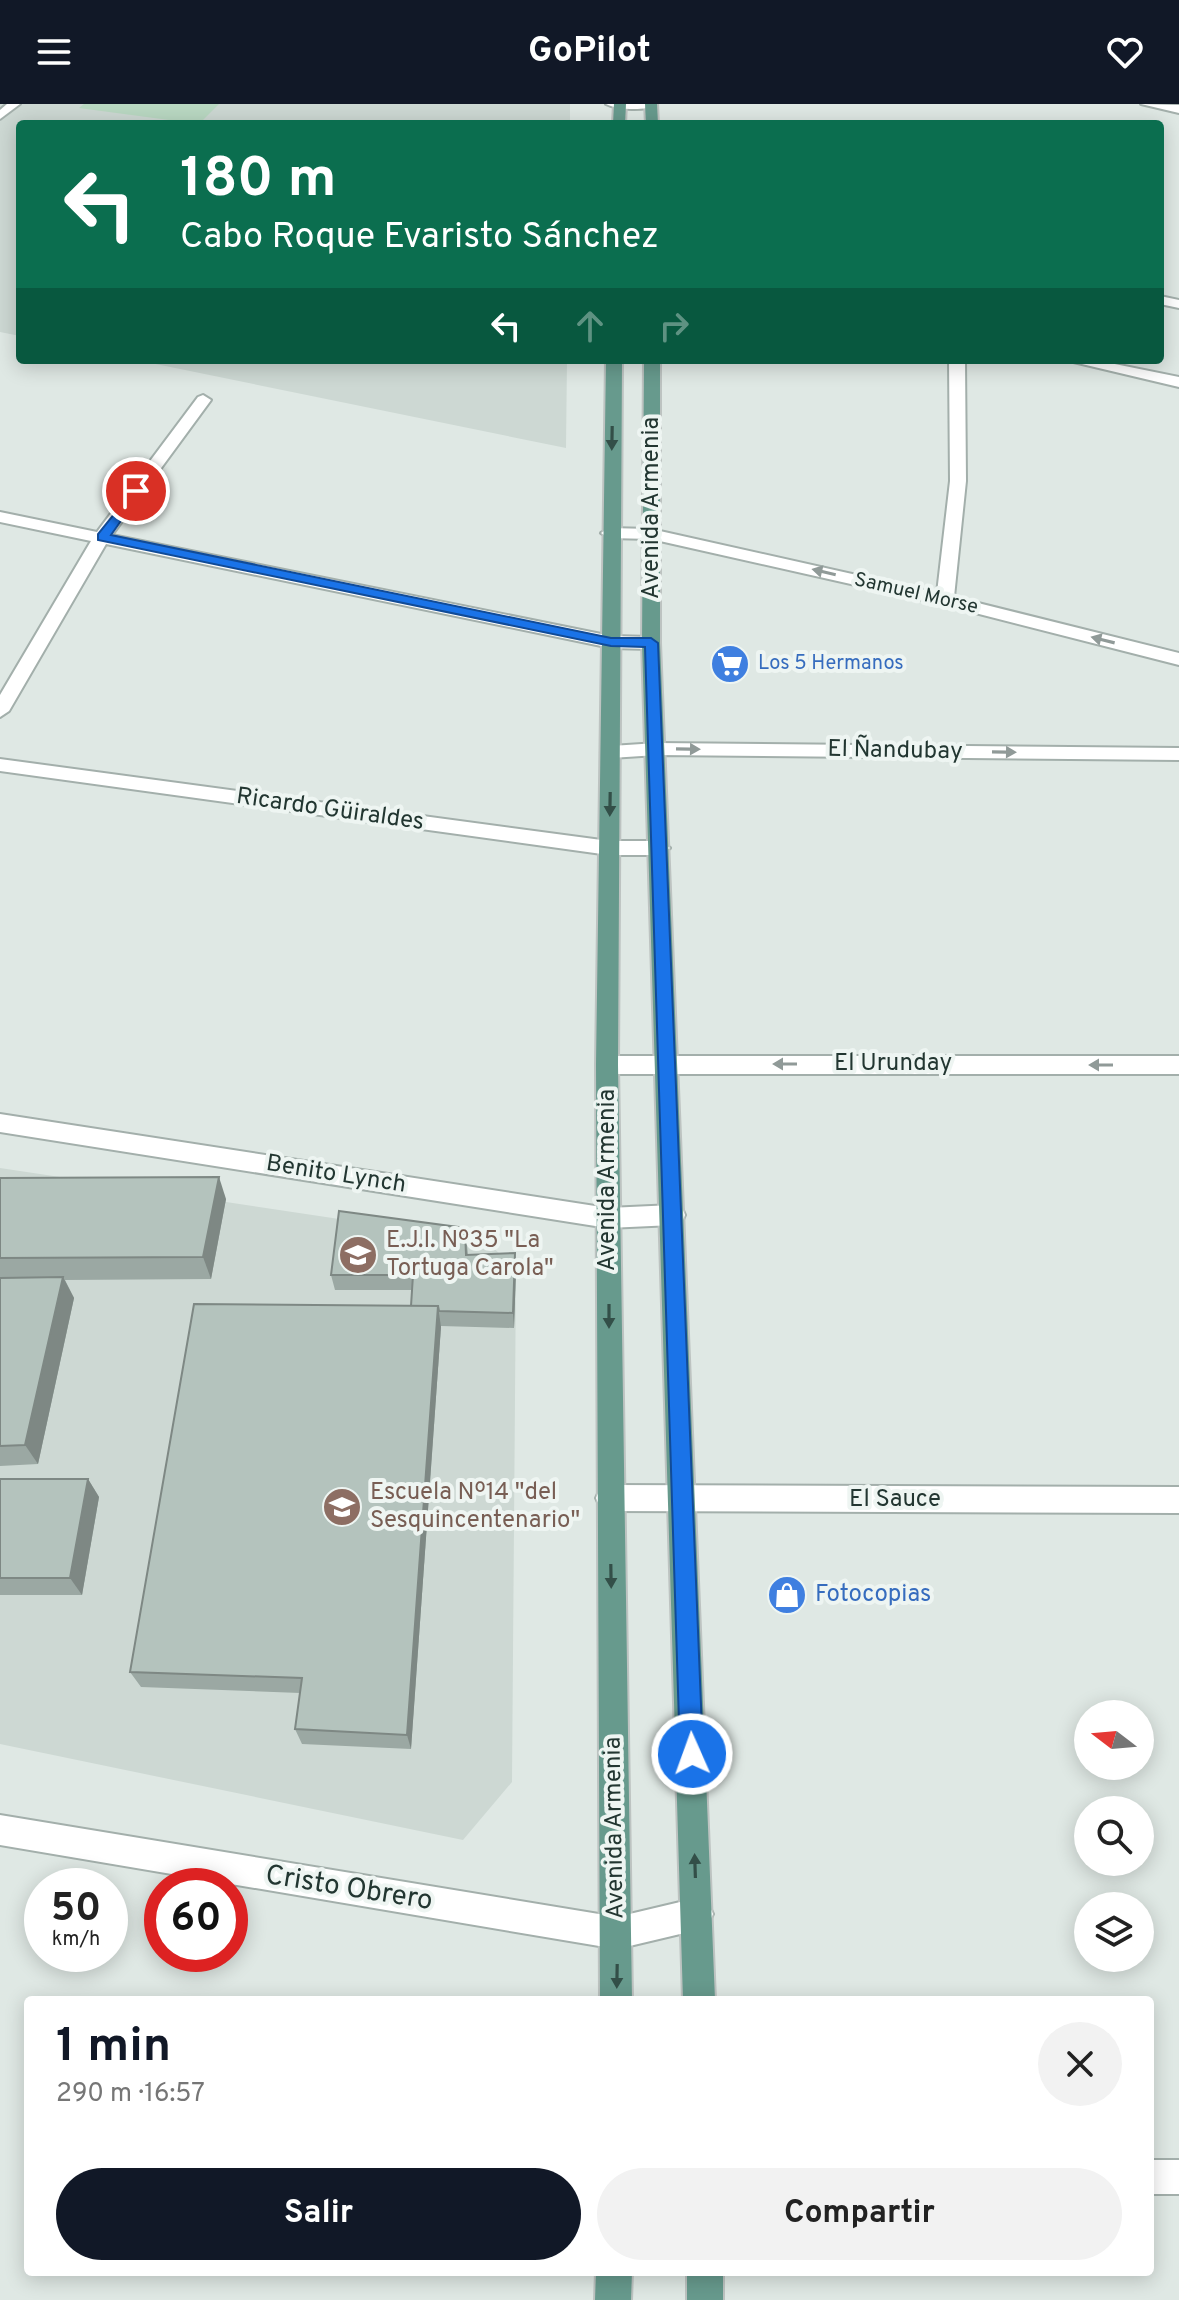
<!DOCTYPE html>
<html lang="es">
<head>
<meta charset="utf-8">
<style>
  body { margin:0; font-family:Overpass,sans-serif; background:#f2f2f2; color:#222; height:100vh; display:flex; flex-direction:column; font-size:30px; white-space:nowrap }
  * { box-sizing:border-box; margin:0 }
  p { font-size:26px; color:#767676 }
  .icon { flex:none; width:44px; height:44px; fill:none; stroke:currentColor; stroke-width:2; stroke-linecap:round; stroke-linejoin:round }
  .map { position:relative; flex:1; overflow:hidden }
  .panel { position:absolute; left:24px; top:1892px; width:1130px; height:280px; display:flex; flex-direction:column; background:#fff; border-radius:8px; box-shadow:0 4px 20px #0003 }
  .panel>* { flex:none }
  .banner { position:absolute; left:16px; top:16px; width:1148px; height:244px; border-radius:8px; box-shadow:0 4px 20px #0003; background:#0b6e4f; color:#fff; overflow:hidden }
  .needle { width:52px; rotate:286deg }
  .buttons { position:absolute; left:1074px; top:1596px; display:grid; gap:16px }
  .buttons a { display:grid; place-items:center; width:80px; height:80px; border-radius:50%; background:#fff; box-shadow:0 4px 20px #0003; font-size:40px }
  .speed { position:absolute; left:24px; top:1764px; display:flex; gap:16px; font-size:40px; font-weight:700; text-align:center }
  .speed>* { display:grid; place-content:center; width:104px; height:104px; border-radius:50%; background:#fff; box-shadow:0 4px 20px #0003; line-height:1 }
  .speed small { font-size:20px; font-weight:400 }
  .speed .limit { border:12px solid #d22; background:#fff; color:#111 }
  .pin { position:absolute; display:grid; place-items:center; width:68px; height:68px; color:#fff; margin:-34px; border:4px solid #fff; border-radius:50%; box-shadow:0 2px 8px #0007 }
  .me { position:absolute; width:88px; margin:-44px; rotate:358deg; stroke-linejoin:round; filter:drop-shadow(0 0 6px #0008) }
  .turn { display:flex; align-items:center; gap:28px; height:168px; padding:0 32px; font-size:36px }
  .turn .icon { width:104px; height:104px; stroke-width:2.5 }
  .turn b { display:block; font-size:56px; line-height:68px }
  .lanes { display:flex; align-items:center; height:76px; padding:0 32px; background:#0003; justify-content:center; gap:40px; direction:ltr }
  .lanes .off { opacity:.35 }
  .round { display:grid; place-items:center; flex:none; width:84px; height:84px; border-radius:42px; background:#f2f2f2 }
  .head { display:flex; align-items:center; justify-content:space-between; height:136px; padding:0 32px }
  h1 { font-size:48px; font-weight:700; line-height:60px; color:#111827 }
  .action { display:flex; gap:16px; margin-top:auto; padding:16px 32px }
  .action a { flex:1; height:92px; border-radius:48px; background:#111827; color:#fff; font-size:32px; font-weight:700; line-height:92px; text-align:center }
  .action a+a { background:#f2f2f2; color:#222 }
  header { display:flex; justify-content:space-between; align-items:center; height:104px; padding:0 32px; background:#111827; color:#fff; font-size:36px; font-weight:700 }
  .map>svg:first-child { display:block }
</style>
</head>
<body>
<header><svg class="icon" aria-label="menu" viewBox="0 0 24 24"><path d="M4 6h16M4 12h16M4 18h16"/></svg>GoPilot<svg class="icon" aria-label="heart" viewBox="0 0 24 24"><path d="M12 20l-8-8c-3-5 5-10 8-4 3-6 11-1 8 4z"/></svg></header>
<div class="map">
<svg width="1179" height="2196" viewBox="0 0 1179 2196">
  <rect width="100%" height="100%" fill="#dfe8e4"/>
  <g fill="#cdd8d3">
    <path d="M0 0H570V20H20V232L0 228Z"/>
    <path d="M136 256H567L566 344Z"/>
    <path d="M0 1064 486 1137 516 1165 512 1678 463 1736 0 1640Z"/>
  </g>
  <path fill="#b9d8c2" d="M84 0H219L199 20 79 4Z"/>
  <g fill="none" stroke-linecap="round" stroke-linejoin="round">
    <defs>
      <g id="service">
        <path d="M7 0H20L0 15V6Z"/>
        <path d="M606 0H656L657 1C645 7 618 6 606 0Z"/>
      </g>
      <g id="minor">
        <path d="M1141 0 1179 1V9Z"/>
        <path d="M1160 192 1179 196V204L1160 200Z"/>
        <path d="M949 256H965L966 377 954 493 1179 549V561L944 501 651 435 609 434 601 429 609 424 651 425 937 489 950 377Z"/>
        <path d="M1065 256H1095L1179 273V283Z"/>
        <path d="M203 291 211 296 112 431 611 532 651 533 660 539 651 545 611 544 106 440 9 607 0 613V591L91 437 0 418V408L97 428 198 293Z"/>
        <path d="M657 639 1179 644V656L657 651 611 654 601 648 611 642Z"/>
        <path d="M0 655 609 737H660L670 744 660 751H609L0 667Z"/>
        <path d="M607 952H1179V970H607L599 967 596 961 599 955Z"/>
        <path d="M0 1010 608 1104 673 1101 682 1104 685 1111 682 1118 673 1121 608 1124 0 1028Z"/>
        <path d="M610 1381 1179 1383V1409L610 1407 600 1403 596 1394 600 1385Z"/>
        <path d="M0 1711 617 1813 697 1794 708 1799 713 1810 708 1821 697 1826 617 1845 0 1741Z"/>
        <rect x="1150" y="2056" width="29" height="34"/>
      </g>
      <g id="primary">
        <path d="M614 0H626L625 20H613Z"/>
        <path d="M645 0H657L658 20H646Z"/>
        <path d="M606 256H622L618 961 632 1896H600L596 961Z"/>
        <path d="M644 256H660V539L715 1896H683L642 539Z"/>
        <path d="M596 2168H632L631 2196H595Z"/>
        <rect x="687" y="2168" width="36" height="28"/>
      </g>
    </defs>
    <use href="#service" stroke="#a3afab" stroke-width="4"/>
    <use href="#minor" stroke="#a3afab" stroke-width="4"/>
    <use href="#primary" stroke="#bdc3c1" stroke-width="4"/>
    <use href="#service" fill="#fff" fill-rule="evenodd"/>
    <use href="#minor" fill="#fff" fill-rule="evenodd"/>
    <use href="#primary" fill="#679a8d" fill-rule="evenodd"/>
  </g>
  <g fill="#9ba8a3">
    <path d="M0 1074 226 1095 211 1175 65 1176 74 1194 38 1360 0 1362Z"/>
    <path d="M465 1124 468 1150 516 1165 514 1224 441 1222 411 1645 302 1640 295 1625 300 1589 141 1583 130 1568 411 1202 412 1186H335L331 1171Z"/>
    <path d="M0 1375H88L99 1393 82 1491H0Z"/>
  </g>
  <g fill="#7e8884">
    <path d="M219 1073 226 1095 211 1175 203 1153Z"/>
    <path d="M515 1149 516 1165 514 1224 513 1209Z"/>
    <path d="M63 1173 74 1194 38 1360 25 1341Z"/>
    <path d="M438 1202 441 1223 411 1645 407 1631Z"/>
    <path d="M88 1375 99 1393 82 1491 70 1474Z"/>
  </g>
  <g fill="#b4c3bd" stroke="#7e8884" stroke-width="2">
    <path d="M219 1073 203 1153 0 1154V1074Z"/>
    <path d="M339 1107 465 1124 466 1151 515 1149 513 1209 439 1207 438 1202H411L413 1171H331Z"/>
    <path d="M63 1173 25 1341 0 1342V1174Z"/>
    <path d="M194 1200 438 1202 407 1631 295 1625 302 1574 130 1568Z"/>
    <path d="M0 1375H88L70 1474H0Z"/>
  </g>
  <defs><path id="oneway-solid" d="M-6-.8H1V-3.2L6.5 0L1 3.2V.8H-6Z" transform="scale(2)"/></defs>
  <g fill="#334f48">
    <use href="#oneway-solid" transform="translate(612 334) rotate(91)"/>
    <use href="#oneway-solid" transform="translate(610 700) rotate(91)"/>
    <use href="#oneway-solid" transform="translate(609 1212) rotate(90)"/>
    <use href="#oneway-solid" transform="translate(611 1472) rotate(89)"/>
    <use href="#oneway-solid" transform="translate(695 1762) rotate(-92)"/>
    <use href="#oneway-solid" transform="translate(617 1872) rotate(91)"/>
  </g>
  <g fill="#909a98">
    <use href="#oneway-solid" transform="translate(824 468) rotate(-167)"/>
    <use href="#oneway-solid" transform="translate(1103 536) rotate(-166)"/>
    <use href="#oneway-solid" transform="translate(688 645) rotate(1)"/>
    <use href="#oneway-solid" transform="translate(1004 648) rotate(1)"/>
    <use href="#oneway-solid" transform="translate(785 960) rotate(-180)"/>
    <use href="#oneway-solid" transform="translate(1101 961) rotate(-180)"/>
  </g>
  <path fill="#1a73e8" stroke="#114b97" stroke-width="2" d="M136 383 142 387 111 431 611 534H651L658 539 703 1650 700 1658 692 1662 684 1658 680 1650 645 543 611 542 98 436V430Z"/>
  <defs>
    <symbol id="supermarket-disc" viewBox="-11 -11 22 22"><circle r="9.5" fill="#3f7fe0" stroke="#eef5f2"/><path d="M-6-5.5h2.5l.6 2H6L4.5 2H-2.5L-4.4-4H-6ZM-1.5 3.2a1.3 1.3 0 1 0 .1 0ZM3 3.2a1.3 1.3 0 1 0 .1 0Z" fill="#fff"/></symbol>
    <symbol id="school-disc" viewBox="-11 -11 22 22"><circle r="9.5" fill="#8d6e63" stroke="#eef5f2"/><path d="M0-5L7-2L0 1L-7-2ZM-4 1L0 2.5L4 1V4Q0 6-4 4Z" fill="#fff"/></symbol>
    <symbol id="shop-disc" viewBox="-11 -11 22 22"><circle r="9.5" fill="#3f7fe0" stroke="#eef5f2"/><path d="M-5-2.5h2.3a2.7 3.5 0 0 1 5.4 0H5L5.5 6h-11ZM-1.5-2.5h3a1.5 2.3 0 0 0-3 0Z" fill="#fff"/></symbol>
  </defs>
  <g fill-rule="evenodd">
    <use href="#supermarket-disc" x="708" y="538" width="44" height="44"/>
    <use href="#school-disc" x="336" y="1129" width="44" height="44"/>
    <use href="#school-disc" x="320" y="1381" width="44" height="44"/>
    <use href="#shop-disc" x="765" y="1469" width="44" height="44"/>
  </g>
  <g text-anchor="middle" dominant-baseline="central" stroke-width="8" stroke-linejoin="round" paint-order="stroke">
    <g font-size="20" fill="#223631" stroke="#eef5f2">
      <text transform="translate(916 490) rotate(13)">Samuel Morse</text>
    </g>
    <g font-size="20" fill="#366cbe" stroke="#eef5f2" text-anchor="start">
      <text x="758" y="560">Los 5 Hermanos</text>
    </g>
    <g font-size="24" fill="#223631" stroke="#eef5f2">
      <text transform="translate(652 404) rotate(-90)">Avenida Armenia</text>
      <text transform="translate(895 647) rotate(1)">El Ñandubay</text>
      <text transform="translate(330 706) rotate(8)">Ricardo Güiraldes</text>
      <text x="893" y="960">El Urunday</text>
      <text transform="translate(336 1071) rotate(9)">Benito Lynch</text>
      <text transform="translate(608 1076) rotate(-90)">Avenida Armenia</text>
      <text x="895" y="1396">El Sauce</text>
      <text transform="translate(615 1724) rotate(-91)">Avenida Armenia</text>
    </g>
    <g font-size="24" fill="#785e54" stroke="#eef5f2" text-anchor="start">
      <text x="386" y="1137">E.J.I. Nº35 "La<tspan x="386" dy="28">Tortuga Carola"</tspan></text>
      <text x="370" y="1389">Escuela Nº14 "del<tspan x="370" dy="28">Sesquincentenario"</tspan></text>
    </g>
    <g font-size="24" fill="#366cbe" stroke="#eef5f2" text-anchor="start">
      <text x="815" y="1491">Fotocopias</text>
    </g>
    <g font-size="28" fill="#223631" stroke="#eef5f2">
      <text transform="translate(349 1785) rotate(9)">Cristo Obrero</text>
    </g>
  </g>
</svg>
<div class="buttons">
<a><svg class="needle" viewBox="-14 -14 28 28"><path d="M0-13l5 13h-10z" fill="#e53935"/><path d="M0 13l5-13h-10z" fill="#767676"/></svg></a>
<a><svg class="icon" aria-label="search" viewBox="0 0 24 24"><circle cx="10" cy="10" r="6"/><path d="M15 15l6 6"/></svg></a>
<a><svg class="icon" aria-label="layers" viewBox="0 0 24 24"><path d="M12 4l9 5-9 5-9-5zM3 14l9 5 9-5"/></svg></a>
</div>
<div class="speed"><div>50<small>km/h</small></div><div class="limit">60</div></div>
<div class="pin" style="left:136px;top:387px;background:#d93025"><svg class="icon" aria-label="arrive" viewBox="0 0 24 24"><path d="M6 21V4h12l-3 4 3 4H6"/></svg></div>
<svg class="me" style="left:692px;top:1650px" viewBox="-20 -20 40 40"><circle r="17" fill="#1a73e8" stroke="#fff" stroke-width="3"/><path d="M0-11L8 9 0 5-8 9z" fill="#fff"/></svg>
<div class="banner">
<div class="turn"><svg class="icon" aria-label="left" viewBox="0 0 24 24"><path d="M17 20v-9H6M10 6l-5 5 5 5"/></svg><div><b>180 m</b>Cabo Roque Evaristo Sánchez</div></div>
<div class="lanes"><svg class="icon" aria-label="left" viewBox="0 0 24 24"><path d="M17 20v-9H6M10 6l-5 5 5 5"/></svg><svg class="icon off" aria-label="ahead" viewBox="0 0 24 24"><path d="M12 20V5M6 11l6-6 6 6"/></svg><svg class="icon off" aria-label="right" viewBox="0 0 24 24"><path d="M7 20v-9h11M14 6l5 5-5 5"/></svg></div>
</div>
<section class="panel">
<div class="head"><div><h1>1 min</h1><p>290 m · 16:57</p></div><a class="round"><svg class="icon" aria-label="close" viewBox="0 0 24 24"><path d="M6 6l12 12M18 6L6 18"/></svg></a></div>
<div class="action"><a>Salir</a><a>Compartir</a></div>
</section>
</div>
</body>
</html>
